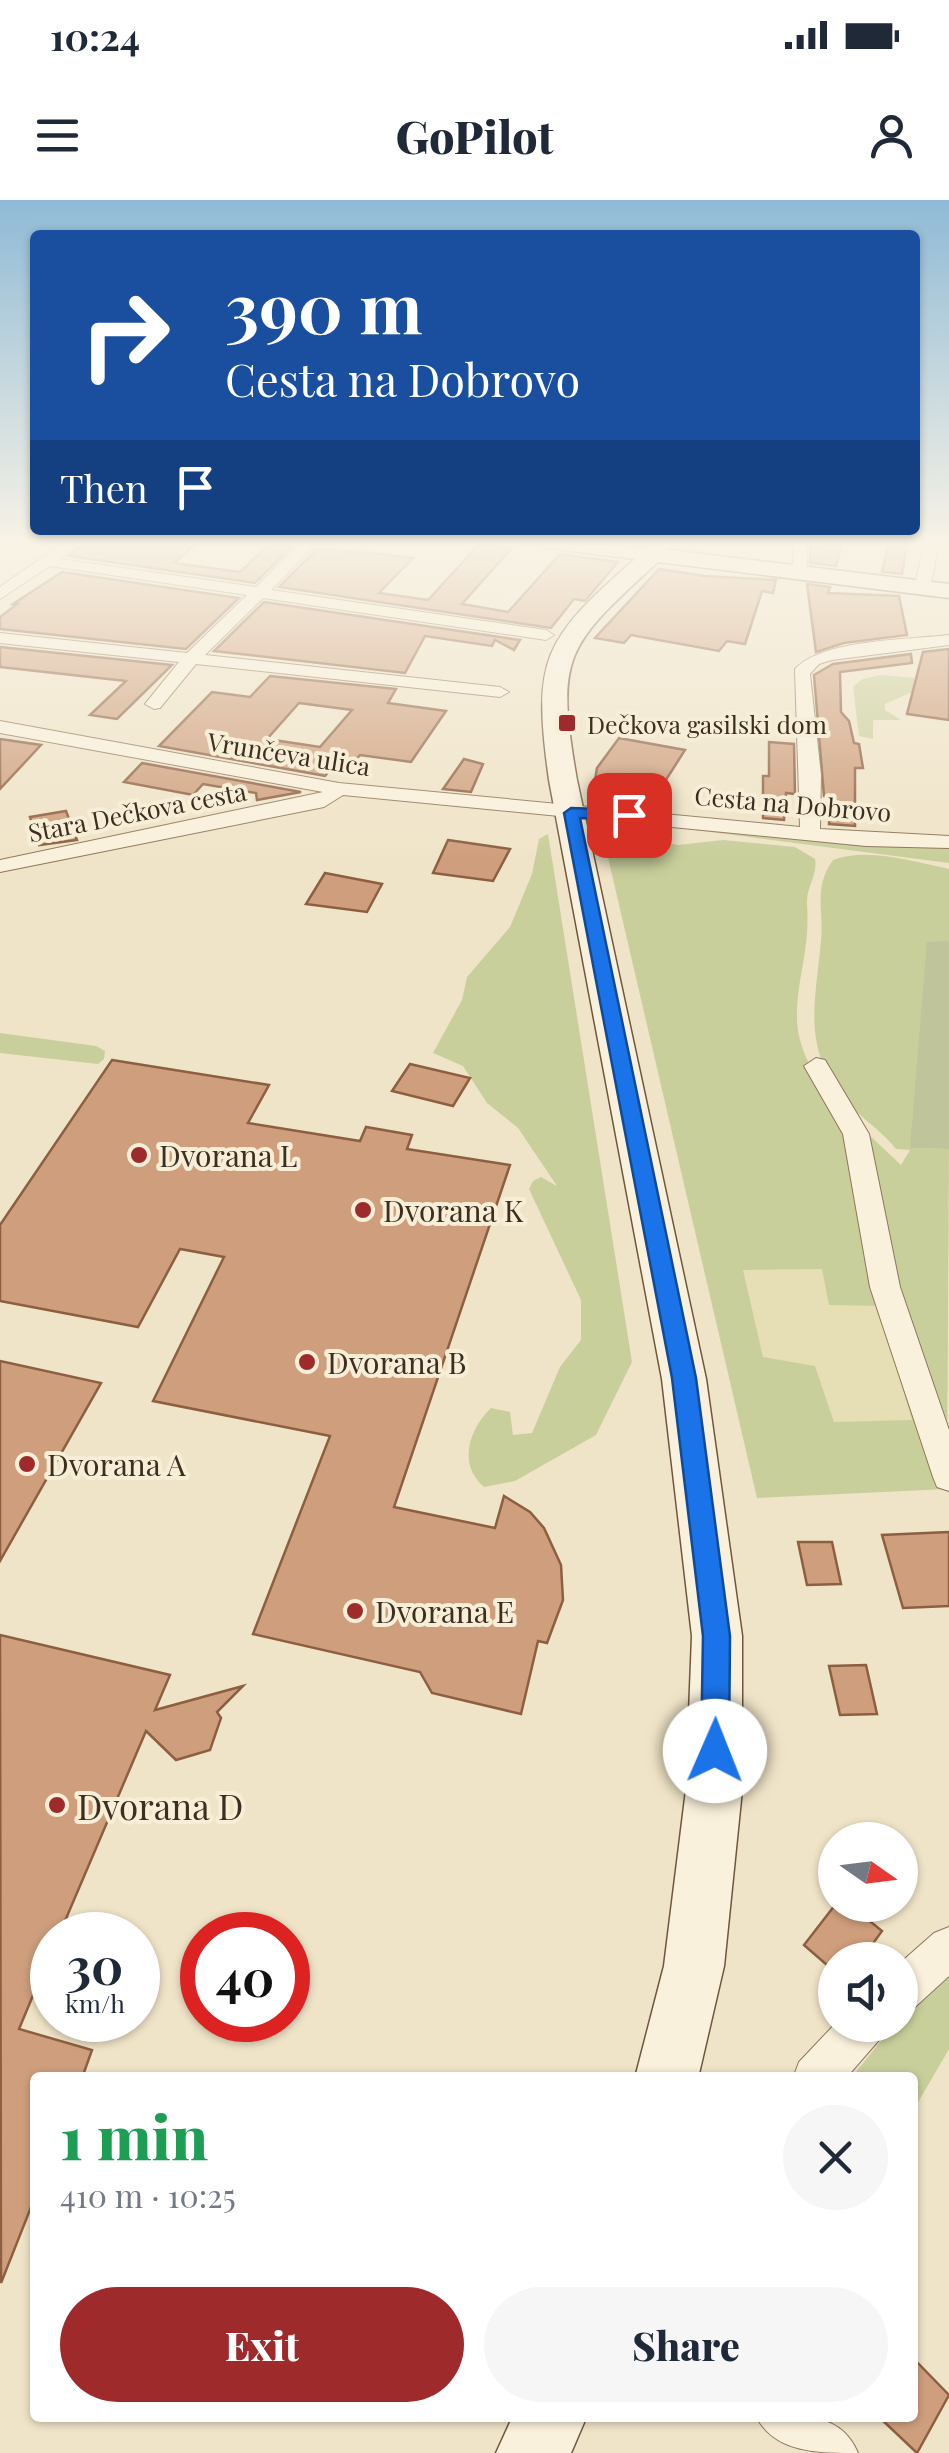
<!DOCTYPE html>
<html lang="en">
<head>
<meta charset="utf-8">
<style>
  body { margin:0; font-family:"Playfair Display",serif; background:#f6f6f7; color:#1f2937; height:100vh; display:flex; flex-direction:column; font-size:38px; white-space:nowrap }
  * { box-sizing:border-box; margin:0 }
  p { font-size:32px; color:#747a83 }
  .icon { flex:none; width:55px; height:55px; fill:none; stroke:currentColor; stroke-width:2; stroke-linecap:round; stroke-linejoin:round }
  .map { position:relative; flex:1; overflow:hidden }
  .sheet { position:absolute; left:30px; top:1872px; width:888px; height:350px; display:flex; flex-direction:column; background:#fff; border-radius:10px; box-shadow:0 2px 8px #0004 }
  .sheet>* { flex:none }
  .guide { position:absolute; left:30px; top:30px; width:890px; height:305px; border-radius:10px; box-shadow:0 2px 8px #0004; background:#1a4fa0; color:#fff; overflow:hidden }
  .needle { width:65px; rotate:104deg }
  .fabs { position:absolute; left:818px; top:1622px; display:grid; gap:20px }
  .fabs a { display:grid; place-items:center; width:100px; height:100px; border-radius:50%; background:#fff; box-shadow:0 2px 8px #0004; font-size:50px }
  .speed { position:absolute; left:30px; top:1712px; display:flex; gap:20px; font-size:50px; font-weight:700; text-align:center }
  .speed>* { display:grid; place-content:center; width:130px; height:130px; border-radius:50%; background:#fff; box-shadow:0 2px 8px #0004; line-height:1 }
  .speed small { font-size:25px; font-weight:400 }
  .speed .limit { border:15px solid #d22; background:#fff; color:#111 }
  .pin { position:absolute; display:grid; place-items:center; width:85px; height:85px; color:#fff; margin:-42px; border-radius:20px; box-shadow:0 5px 15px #0006 }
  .me { position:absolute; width:110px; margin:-55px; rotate:1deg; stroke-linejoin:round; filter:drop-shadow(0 0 8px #0008) }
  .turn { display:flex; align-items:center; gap:35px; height:210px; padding:0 30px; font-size:45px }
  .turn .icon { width:130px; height:130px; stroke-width:2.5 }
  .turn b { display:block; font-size:70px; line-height:85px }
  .then { display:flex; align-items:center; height:95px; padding:0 30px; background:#0003; gap:20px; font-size:38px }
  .round { display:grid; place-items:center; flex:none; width:105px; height:105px; border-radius:52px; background:#f6f6f7 }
  .overview { display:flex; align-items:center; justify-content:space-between; height:170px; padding:0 30px }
  h1 { font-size:60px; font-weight:800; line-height:75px; color:#1e9e55 }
  .button { display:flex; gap:20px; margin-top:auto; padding:20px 30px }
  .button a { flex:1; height:115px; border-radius:60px; background:#9e2a2b; color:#fff; font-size:40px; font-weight:800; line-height:115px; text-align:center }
  .button a+a { background:#f6f6f7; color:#1f2937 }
  .status { display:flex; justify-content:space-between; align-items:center; height:70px; padding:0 50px; background:#fff; direction:ltr }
  .status svg { height:28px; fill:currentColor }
  header { display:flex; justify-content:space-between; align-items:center; height:130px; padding:0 30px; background:#fff; font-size:45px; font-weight:800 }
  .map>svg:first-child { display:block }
</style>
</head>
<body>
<div class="status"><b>10:24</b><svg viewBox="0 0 49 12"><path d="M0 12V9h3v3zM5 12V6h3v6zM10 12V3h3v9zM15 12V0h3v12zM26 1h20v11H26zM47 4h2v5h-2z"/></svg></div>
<header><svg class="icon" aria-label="menu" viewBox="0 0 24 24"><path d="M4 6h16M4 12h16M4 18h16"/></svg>GoPilot<svg class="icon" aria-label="person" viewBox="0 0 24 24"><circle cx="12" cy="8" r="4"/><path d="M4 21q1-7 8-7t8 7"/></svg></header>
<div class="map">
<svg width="949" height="2253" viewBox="0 0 949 2253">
  <rect width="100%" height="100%" fill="#f0e4c8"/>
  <path fill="#e6deb5" d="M822 1069 878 1106 912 1221 834 1222 815 1166 763 1158 742 1070Z"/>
  <g fill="#c9cf9b" fill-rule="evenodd">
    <path d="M881 475 929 479 923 487 885 504V510L901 520H873V539L859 536 853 487 862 479Z"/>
    <path d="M613 622H620L618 634 678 645 723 640 795 647 815 659C818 675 806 687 807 704 810 748 799 770 797 811 794 877 858 922 901 965L910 950 896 949C883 932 866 922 852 907 800 852 815 807 821 741 824 709 813 688 833 660 868 647 914 662 949 669V824L910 948 949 949 947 1289 757 1298 603 636 602 626ZM822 1069 829 1105 878 1106 912 1220 834 1222 815 1166 763 1157 743 1070Z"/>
    <path d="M640 623 949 647V663Z"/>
    <path d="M548 634 632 1162 596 1235 515 1281 484 1287C458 1265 468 1230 491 1208L510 1212 513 1235 532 1233 560 1167 581 1140V1100L529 989 533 981 541 977 557 986 518 928 487 903 463 866 433 853 462 800 467 777 510 727 532 674 539 639Z"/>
    <path d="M0 833 96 846 105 851 104 859 98 864 0 853Z"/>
    <path d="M949 1770V1849L913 1911 912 1878H851L894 1825H900V1818Z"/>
  </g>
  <path fill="#bfc49a" d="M945 741 949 742V949L910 948 927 742Z"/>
  <g fill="#cf9f7d" stroke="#8d5f41" stroke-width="2.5" fill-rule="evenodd">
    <path d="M85 342H198L174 363 240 372 271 343 293 346 255 383 69 356Z"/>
    <path d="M811 342 842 345 836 366 810 363Z"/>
    <path d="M889 342H907L902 374 882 372Z"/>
    <path d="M480 343 512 348 462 404 508 412 560 354 618 362 585 401 574 399 551 428 279 387 317 349 382 354 413 358 379 393 428 400Z"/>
    <path d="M659 369 705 376 776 380 773 393 762 391 745 444 727 441 719 451 631 435 624 443 595 438Z"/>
    <path d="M62 372 239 398 186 449 0 429V417L17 404H13Z"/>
    <path d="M807 384 830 387 828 393 899 396 907 435 844 443 816 452Z"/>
    <path d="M264 402 520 440 514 450 495 440 492 446 425 436 405 473 214 451Z"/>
    <path d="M0 447 172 465 117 519 90 515 126 481 0 467Z"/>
    <path d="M949 449V520L907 514 923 452Z"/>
    <path d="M911 454 912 463 840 472 841 512 849 521 854 543 859 544 863 568H855V626L829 624 830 597 824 596 814 475 833 464Z"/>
    <path d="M270 476 396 489 388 503 446 511 411 562 360 555 352 564 337 562 325 576 159 546 212 492 250 497ZM299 503 352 510 320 547 267 539Z"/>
    <path d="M619 538 685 550 648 608 591 603 597 568Z"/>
    <path d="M0 539 41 545 0 589Z"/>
    <path d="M769 542 794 544 795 594 786 593 784 620 763 618V576H769Z"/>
    <path d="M464 559 483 564 471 592 443 589Z"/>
    <path d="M142 563 301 592 257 600 256 593 203 584 193 595 124 582Z"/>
    <path d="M66 611 77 640 39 645 30 617Z"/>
    <path d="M448 640 510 649 493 681 433 673Z"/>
    <path d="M325 673 356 679 382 684 367 712 306 704Z"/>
    <path d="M112 860 269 885 248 923 360 941 366 927 412 935 407 949 510 965 394 1307 495 1328 504 1296 530 1312 544 1328 561 1365 563 1400 547 1443 538 1441 521 1514 432 1493 420 1472 253 1434 330 1236 153 1201 224 1057 180 1049 138 1127 0 1101V1025Z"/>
    <path d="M410 864 470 878 453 906 392 891Z"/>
    <path d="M0 1161 101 1183 0 1361Z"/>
    <path d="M949 1332V1406L903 1408 882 1335Z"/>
    <path d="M798 1342H832L841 1384 807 1385Z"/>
    <path d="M0 1435 170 1475 155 1510 243 1486 217 1512 221 1518 210 1550 176 1560 146 1531 59 1735H52V1750L19 1829 92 1850 82 1878H35V1997L1 2083Z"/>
    <path d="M866 1465 877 1514 840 1515 829 1466Z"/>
    <path d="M835 1705H850L882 1731 861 1760H835V1772L804 1745Z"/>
    <path d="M912 2157 949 2195 917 2253 880 2218H912Z"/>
  </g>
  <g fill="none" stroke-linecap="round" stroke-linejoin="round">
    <defs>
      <g id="street">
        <path d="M64 342H81L60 359 256 387 302 342H318L271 390 546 430 554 435 546 440 263 398 205 455 500 487 509 492 500 497 196 464 160 508 154 509 145 504 179 462 0 443V433L187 453 247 395 50 366 0 399V387Z"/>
        <path d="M793 342H807L806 378 793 375Z"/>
        <path d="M925 342H939L930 389 922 394 914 389Z"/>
        <path d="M949 435V445L832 460 819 464 810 474 821 575 820 629 949 636V648L866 646 343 595 324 607 0 672V660L323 592 0 533V521L339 583 800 627 795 469C823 439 907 440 949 435Z"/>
        <path d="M816 858 825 860 869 934 900 1087 949 1230V1291L937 1287 933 1277 870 1087 843 934 804 866Z"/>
        <path d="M949 1727V1776L915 1807 900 1813V1763L934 1733Z"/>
        <path d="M835 1824 886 1825 879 1840 846 1878H793L799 1862Z"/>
        <path d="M757 2218C798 2216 840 2210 858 2253 817 2253 776 2253 757 2218Z"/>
      </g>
      <g id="secondary">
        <path d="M538 342 648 348 653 342H676L669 350 949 384V398L658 362C566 446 555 455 577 580L706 1179 742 1436V1590L724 1766 698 1878H635L664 1766 686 1590 692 1436 662 1179 549 580C532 458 543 440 635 359L548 348Z"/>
        <path d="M512 2218H586L571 2253H496Z"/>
      </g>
    </defs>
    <use href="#street" stroke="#8d765c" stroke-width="2"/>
    <use href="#secondary" stroke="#6f573f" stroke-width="3"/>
    <use href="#street" fill="#faf1dc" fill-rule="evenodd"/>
    <use href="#secondary" fill="#faf1dc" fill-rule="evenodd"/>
  </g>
  <linearGradient id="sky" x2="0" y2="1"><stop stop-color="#8fbad6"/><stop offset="0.52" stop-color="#f8f3e6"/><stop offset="1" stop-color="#f8f3e6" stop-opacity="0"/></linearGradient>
  <rect width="949" height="658" fill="url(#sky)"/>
  <path fill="#1a73e8" stroke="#114b97" stroke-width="2.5" d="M571 608 629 610 637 615 629 619 580 618 696 1178 730 1436 729 1551 725 1561 715 1565 705 1561 701 1551 703 1436 672 1178 564 613Z"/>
  <g fill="#9e2a2b" stroke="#f7eed8" stroke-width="4">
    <rect x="557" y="513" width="20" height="20" rx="5"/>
    <circle cx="139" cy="955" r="10"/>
    <circle cx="363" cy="1010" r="10"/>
    <circle cx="307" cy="1162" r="10"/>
    <circle cx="27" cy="1264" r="10"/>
    <circle cx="355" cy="1411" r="10"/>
    <circle cx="57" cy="1605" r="10"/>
  </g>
  <g text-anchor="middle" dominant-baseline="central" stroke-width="8" stroke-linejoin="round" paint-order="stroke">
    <g font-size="25" fill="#3d2e20" stroke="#f7eed8" text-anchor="start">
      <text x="587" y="523">Dečkova gasilski dom</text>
    </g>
    <g font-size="25" fill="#3d2e20" stroke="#f7eed8">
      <text transform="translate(289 553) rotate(9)">Vrunčeva ulica</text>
      <text transform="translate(793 603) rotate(5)">Cesta na Dobrovo</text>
      <text transform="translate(137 611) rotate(-11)">Stara Dečkova cesta</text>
    </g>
    <g font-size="30" fill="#3d2e20" stroke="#f7eed8" text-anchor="start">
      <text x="159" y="955">Dvorana L</text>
      <text x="383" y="1010">Dvorana K</text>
      <text x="327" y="1162">Dvorana B</text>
      <text x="47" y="1264">Dvorana A</text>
      <text x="375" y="1411">Dvorana E</text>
    </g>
    <g font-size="35" fill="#3d2e20" stroke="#f7eed8" text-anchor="start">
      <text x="77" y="1605">Dvorana D</text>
    </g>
  </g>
</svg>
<div class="fabs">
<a><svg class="needle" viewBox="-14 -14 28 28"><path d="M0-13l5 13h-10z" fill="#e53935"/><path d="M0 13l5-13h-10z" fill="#747a83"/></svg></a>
<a><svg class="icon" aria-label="sound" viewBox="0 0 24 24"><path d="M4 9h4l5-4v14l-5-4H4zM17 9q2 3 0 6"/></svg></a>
</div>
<div class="speed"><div>30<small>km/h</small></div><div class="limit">40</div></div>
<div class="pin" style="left:629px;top:615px;background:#d93025"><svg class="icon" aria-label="arrive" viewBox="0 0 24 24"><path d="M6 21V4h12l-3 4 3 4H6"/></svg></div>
<svg class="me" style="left:715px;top:1551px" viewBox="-20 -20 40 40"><circle r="19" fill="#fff"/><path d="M0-13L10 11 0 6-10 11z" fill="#1a73e8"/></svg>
<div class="guide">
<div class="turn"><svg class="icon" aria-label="right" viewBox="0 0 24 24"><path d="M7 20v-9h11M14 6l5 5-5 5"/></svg><div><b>390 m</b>Cesta na Dobrovo</div></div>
<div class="then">Then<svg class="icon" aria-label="arrive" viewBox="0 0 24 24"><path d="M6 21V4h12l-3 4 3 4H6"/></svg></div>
</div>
<section class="sheet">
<div class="overview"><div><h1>1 min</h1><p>410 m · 10:25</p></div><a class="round"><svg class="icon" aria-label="close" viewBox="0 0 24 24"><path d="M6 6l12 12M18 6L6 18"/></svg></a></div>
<div class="button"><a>Exit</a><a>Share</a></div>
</section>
</div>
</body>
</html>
